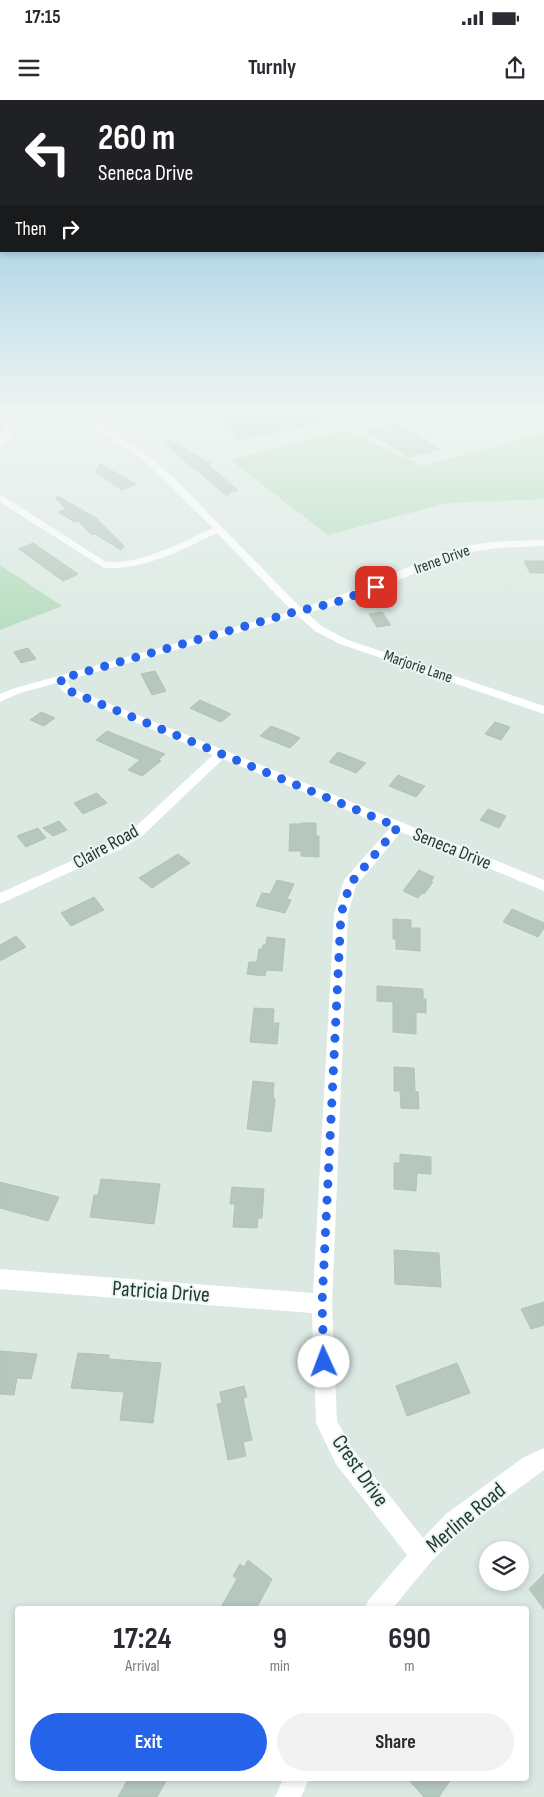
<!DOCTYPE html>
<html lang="en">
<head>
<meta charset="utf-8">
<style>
  body { margin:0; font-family:"Sofia Sans Condensed",sans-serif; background:#f2f2f3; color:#2b2b33; height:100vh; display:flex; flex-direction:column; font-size:19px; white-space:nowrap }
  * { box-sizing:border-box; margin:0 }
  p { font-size:16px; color:#7c7c81 }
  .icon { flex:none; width:28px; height:28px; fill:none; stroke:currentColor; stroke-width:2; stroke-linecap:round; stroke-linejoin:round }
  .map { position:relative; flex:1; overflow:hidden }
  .details { position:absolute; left:15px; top:1506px; width:514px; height:175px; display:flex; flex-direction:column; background:#fff; border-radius:5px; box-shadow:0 2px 8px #0003 }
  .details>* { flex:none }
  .hud { position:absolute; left:0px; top:0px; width:545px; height:152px; box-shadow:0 2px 8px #0003; background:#202124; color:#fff; overflow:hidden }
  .buttons { position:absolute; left:479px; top:1441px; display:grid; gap:10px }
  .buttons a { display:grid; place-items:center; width:50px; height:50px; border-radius:50%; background:#fff; box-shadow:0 2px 8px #0003; font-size:25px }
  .pin { position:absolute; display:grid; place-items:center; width:42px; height:42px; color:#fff; margin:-21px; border-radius:10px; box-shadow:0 2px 8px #0006 }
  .me { position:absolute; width:55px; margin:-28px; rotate:358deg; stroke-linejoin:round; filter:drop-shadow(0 0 4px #0008) }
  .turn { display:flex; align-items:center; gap:18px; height:105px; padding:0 15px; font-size:22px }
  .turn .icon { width:65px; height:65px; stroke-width:2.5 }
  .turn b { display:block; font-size:35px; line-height:42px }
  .then { display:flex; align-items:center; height:48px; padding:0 15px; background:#0003; gap:10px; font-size:19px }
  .eta { display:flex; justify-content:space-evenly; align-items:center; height:85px; text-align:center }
  .eta b { font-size:30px; font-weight:700; line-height:35px }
  .button { display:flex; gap:10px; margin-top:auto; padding:10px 15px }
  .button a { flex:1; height:58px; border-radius:30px; background:#2563eb; color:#fff; font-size:20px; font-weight:700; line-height:58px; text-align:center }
  .button a+a { background:#f2f2f3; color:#2b2b33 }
  .status { display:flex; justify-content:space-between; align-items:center; height:35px; padding:0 25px; background:#fff; direction:ltr }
  .status svg { height:14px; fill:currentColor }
  header { display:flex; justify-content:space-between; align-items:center; height:65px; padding:0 15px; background:#fff; font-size:22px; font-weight:700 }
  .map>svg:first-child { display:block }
</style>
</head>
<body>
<div class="status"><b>17:15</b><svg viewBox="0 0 49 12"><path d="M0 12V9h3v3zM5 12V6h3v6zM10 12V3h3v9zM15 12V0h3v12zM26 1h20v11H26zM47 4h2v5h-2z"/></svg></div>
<header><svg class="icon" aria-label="menu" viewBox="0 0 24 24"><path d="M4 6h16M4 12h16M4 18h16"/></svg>Turnly<svg class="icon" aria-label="share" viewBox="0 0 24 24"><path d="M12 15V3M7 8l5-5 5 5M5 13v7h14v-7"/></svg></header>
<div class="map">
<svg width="544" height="1697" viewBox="0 0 544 1697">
  <rect width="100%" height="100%" fill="#dce9e3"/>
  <g fill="#b4dcbc">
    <path d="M345 330 424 366 544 333V399L447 403 328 435 230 360Z"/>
    <path d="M0 465 62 506 0 530Z"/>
  </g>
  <g fill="#b5c7be" stroke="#afc3b9">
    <path d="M243 311H313L326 322 239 339 215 316Z"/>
    <path d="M397 323 440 349 409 357 367 331Z"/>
    <path d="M169 340 211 364 208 365 238 390 230 392 227 396 194 368H192L166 344Z"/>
    <path d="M100 364 136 384 122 390 95 372Z"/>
    <path d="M58 396 96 418 124 446 121 450 95 434 92 435 78 421 75 422 58 412 66 409 56 399Z"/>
    <path d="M33 443 78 474 63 481 19 449Z"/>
    <path d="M524 461H544V473H530Z"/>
    <path d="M382 512 391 525 377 527 369 514Z"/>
    <path d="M28 548 36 559 21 563 14 552Z"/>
    <path d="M155 571 166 591 152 595 141 574Z"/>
    <path d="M200 600 231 614 221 622 190 608Z"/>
    <path d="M41 612 55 618 44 626 30 620Z"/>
    <path d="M495 622 510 627 501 640 485 634Z"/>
    <path d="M271 626 289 633 300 638 290 648 260 636Z"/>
    <path d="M107 631 152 649 165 654 158 660 161 661 142 676 128 670 140 660 96 640Z"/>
    <path d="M338 652 366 663 356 673 329 662Z"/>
    <path d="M398 675 414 682 425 686 416 697 389 686Z"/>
    <path d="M97 693 107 703 83 714 74 703Z"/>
    <path d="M488 709 506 716 499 728 480 720Z"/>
    <path d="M59 721 67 730 53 736 43 728Z"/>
    <path d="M301 723H316V736H319V757L301 756V751H289L290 724H301Z"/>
    <path d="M38 728 46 738 26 747 17 736Z"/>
    <path d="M178 754 190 763 152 788 139 778Z"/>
    <path d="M419 770 434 777 431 781 433 782 424 794 422 793 418 798 403 791Z"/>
    <path d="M277 780 294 784 287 799 291 800 285 813 256 806 262 793 270 794Z"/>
    <path d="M94 797 104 810 71 826 61 813Z"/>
    <path d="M512 809 544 823V828L538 837 503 822Z"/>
    <path d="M393 819 411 820V828H420V851L396 849V839H393Z"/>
    <path d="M16 836 26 847 0 861V845Z"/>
    <path d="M267 837 285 839 282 871 266 870 265 876 247 874 249 862H257L259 849H262L263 845H266Z"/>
    <path d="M377 886 423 889V899H426V913L416 912V934L393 932V902L377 901Z"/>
    <path d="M254 908 274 909 273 923H279L277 944 250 942Z"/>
    <path d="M394 967 414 968 415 991 418 992 419 1009 401 1008 400 991H394Z"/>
    <path d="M253 981 274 983 273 996 275 1000 271 1032 247 1029Z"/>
    <path d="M400 1054 431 1057V1074L417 1073 416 1091 394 1089V1063H400Z"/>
    <path d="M101 1079 160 1084 154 1124 90 1117 94 1095H98Z"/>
    <path d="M0 1082 59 1097 48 1121 0 1108Z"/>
    <path d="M232 1087 264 1089 262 1118H258L257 1128 233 1127 235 1104H230Z"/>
    <path d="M394 1150 439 1153 441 1187 395 1184Z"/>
    <path d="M544 1202V1225L531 1229 521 1209Z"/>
    <path d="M0 1251 37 1254 31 1279 17 1278 14 1295 0 1294Z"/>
    <path d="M78 1253 109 1255V1259L161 1263 153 1323 120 1320 124 1292 71 1288Z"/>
    <path d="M457 1263 470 1293 407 1316 396 1286Z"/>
    <path d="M244 1286 247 1297 243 1298 252 1340 243 1342 246 1356 228 1360 217 1304 222 1303 220 1292Z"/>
    <path d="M248 1460 272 1479 256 1509H220L237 1479 233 1476 240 1464 244 1467Z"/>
    <path d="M544 1474V1509L529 1489Z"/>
    <path d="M128 1679H167L157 1697H118Z"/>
    <path d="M408 1679H451L439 1697H424Z"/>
  </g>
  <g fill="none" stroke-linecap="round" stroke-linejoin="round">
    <defs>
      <path id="primary" d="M0 311H2"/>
    </defs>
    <use href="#primary" stroke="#bcc4c1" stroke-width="18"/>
    <g fill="#fff" fill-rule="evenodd">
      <path d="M57 311H71L14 324 10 340 0 349V341L7 320Z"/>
      <path d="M95 311H161L160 313 143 315 102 312 98 317 102 325 152 358 178 382 301 508C356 493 406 465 460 448 486 440 517 441 544 440V446L497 448 465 453 337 505 307 513 323 527 348 540 544 606V614L340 544 315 531 298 516 67 580 71 588 544 780V791L401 732 356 786 348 814 332 1204 337 1321 352 1348 423 1438 446 1414 524 1357 544 1348V1370L462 1430 430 1463 392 1509H364L368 1501 407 1455 336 1364 316 1323 312 1213 0 1189V1169L313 1193 334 814 344 780 390 728 223 659 142 736 119 750 0 804V793L109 744 132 730 213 655 63 592 57 583 20 593 0 602V594L12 589 292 511 217 433C182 450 145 470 104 468L0 402V395L3 396 106 462C144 464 179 443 213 428L146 362 95 328 90 317Z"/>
      <path d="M283 1679H309L301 1697H275Z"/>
    </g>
    <use href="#primary" stroke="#5fa18c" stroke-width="15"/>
  </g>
  <linearGradient id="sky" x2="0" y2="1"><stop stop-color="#7fbddf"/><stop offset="0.57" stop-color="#eff5f2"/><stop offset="1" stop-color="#eff5f2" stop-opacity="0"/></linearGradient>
  <rect width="544" height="548" fill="url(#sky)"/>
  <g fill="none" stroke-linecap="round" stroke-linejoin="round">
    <path stroke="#2563eb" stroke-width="9" stroke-dasharray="0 16.2" d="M324 1262 322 1204 341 814 350 784 398 727 67 590 60 579 298 511 334 503 376 487"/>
  </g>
  <g text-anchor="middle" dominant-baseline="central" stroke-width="4" stroke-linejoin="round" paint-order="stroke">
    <g font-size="16" fill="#1e3930" stroke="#edf6f1">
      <text transform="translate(442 460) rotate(-20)">Irene Drive</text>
      <text transform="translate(418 567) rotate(19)">Marjorie Lane</text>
    </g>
    <g font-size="19" fill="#1e3930" stroke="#edf6f1">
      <text transform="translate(106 747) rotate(-29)">Claire Road</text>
      <text transform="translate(452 749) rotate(22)">Seneca Drive</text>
    </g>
    <g font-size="22" fill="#1e3930" stroke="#edf6f1">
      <text transform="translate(161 1192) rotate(4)">Patricia Drive</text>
      <text transform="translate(360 1371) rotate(55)">Crest Drive</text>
      <text transform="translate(466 1418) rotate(-40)">Merline Road</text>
    </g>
  </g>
</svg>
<div class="buttons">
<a><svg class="icon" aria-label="layers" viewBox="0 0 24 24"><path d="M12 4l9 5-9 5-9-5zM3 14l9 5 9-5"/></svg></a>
</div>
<div class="pin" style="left:376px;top:487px;background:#d93025"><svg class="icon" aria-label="arrive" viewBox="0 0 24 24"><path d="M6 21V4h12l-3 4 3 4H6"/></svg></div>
<svg class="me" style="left:324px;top:1262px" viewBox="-20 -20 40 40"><circle r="19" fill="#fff"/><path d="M0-13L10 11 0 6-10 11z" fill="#2563eb"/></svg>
<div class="hud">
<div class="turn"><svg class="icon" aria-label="left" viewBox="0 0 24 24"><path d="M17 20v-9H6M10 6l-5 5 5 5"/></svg><div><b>260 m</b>Seneca Drive</div></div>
<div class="then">Then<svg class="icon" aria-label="right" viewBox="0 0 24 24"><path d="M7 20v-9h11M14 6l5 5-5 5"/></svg></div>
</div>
<section class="details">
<div class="eta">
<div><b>17:24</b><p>Arrival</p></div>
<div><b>9</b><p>min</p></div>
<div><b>690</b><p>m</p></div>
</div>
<div class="button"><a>Exit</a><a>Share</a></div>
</section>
</div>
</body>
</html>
